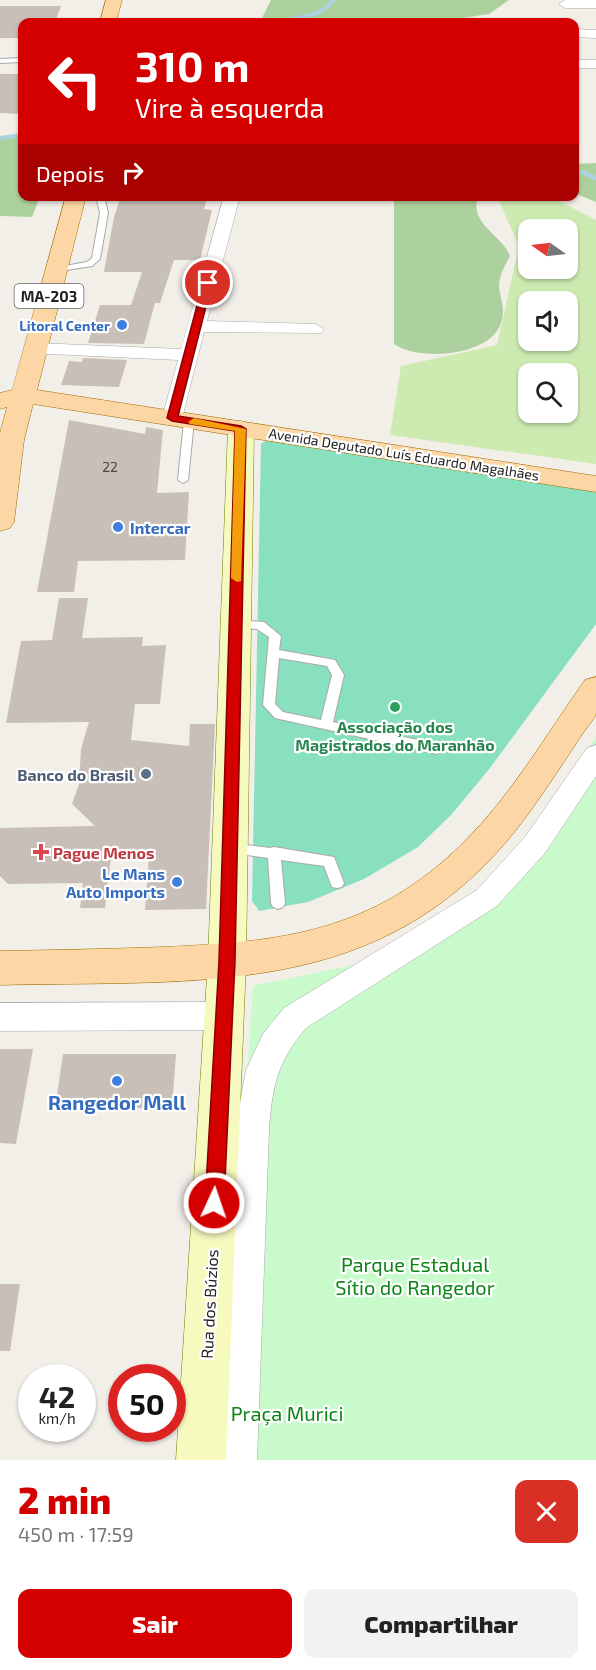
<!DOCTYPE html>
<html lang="pt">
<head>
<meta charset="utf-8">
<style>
  body { margin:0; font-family:"Exo 2",sans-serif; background:#f2f2f2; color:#222; height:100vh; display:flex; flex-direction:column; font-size:22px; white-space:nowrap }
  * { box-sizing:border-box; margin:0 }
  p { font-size:20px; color:#767676 }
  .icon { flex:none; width:33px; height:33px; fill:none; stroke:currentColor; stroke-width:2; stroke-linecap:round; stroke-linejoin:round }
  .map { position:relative; height:1460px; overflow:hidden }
  .panel { display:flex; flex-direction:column; background:#fff; flex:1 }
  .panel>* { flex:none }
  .guide { position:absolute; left:18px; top:18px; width:561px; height:183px; border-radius:12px; box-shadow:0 2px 4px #0004; background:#d40000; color:#fff; overflow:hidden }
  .needle { width:39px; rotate:284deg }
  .fabs { position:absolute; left:518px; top:219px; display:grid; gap:12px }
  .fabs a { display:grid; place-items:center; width:60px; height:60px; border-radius:12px; background:#fff; box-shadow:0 2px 4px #0004; font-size:30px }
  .speed { position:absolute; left:18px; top:1364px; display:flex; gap:12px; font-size:30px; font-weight:700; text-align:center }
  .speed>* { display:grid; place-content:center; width:78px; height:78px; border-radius:50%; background:#fff; box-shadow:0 2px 4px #0004; line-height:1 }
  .speed small { font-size:15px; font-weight:400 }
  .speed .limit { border:9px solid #d22; background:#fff; color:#111 }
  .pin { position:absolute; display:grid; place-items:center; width:51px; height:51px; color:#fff; margin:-26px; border:3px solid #fff; border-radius:50%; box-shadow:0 2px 6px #0007 }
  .me { position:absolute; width:66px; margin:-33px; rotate:3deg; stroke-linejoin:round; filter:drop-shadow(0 0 4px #0008) }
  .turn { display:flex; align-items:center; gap:21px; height:126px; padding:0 18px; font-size:27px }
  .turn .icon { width:78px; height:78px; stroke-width:2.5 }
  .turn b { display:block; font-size:42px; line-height:51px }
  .then { display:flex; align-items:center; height:57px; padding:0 18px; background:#0003; gap:12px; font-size:22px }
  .round { display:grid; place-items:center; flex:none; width:63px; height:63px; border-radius:12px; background:#f2f2f2 }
  .summary { display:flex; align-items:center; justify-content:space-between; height:102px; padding:0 18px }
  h1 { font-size:36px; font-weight:800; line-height:45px; color:#d40000 }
  .button { display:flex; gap:12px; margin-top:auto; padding:12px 18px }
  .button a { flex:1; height:69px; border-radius:12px; background:#d40000; color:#fff; font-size:24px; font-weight:800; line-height:69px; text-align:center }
  .button a+a { background:#f2f2f2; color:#222 }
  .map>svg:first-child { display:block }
</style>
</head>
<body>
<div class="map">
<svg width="596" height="1460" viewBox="0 0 596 1460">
  <rect width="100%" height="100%" fill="#f2efe9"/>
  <path fill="#cdebb0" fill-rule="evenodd" d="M497 197H551L596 220V464L390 435 401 366 497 345 519 246ZM528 230H567V268H528ZM528 302H567V340H528ZM528 374H567V412H528Z"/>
  <g fill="#add19e">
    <path d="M271 0H509L489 14 436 22H260Z"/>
    <path d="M22 136V196L40 197 32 217 0 216V137Z"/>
    <path d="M596 163V202L574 193 575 164Z"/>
    <path d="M394 197H478C469 224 501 234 510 256 505 265 499 276 499 286 500 299 506 308 501 323 491 356 419 362 394 344Z"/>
  </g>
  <path fill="#c8facc" d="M596 737V1460H222L253 986 368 962 480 897 513 862Z"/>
  <path fill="#88e0be" d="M270 438 596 489V624L490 768 452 814 418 847 364 879 308 902 259 911 252 901 261 444Z"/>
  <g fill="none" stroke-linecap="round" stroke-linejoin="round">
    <g stroke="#aad3df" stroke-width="4">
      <path d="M280 22C300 15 320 19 333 0"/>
      <path d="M0 138 22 135"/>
      <path d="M574 169 580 171"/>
    </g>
    <g stroke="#aad3df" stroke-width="4.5">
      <path d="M576 170 596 178"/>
      <path d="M367 196 376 199 399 196"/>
    </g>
  </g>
  <g fill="#c7bfb8">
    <path d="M0 6H61L55 22H22V38H0Z"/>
    <path d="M0 74H22V114L0 113Z"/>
    <path d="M121 196H208L204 209 212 210 200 260H174L160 303H155L144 344 88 343 100 305H131L142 272H104L114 217Z"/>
    <path d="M83 358 127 360 119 387 61 385 69 361 82 362Z"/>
    <path d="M69 420 145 434 146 427 163 430 157 493 189 492 185 560 78 561 74 592H37Z"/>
    <path d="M59 598H88L82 638 143 637 142 646 166 645 160 704H135L131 740 189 746 190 724H215L206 909 145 910 149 856 111 857 105 908H80L83 883 8 884 0 876V828L95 826 72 804 79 784 81 749 89 722 6 723 21 641 52 640Z"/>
    <path d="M0 1049H33L16 1144 0 1143Z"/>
    <path d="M63 1054H176L172 1108H55Z"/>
    <path d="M0 1284H20L10 1351H0Z"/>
  </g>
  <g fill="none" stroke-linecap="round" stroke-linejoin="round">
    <defs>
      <g id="lane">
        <path d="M22 58V62L0 63V59Z"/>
        <path d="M96 196H104L108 213 100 259 92 266 53 272V268L87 262 92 258 100 213Z"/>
        <path d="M189 418 194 421 188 480 183 483 178 480 184 421Z"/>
        <path d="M237 620 264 622 281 636 279 650 335 660 344 675 333 722 437 744 441 746 443 749 441 752 437 754 275 718 263 705 269 637 257 629 233 627 231 624ZM279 658 327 666 332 675 321 720 283 712 275 704Z"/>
        <path d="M231 843 270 848 274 847 334 857 344 883 342 887 337 888 332 887 324 866 281 860 285 903 283 907 278 909 273 907 271 903 268 858 226 852 224 848 226 844Z"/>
      </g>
      <g id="street">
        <path d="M596 0V8H565L559 4 565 0Z"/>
        <path d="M574 29 596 30V38L574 37Z"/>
        <rect x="574" y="60" width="22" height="8"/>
        <path d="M224 196H240L207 321 315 324 324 329 321 333 204 332 182 418 172 424 162 418 178 360 29 353 26 349 29 345 35 343 181 349Z"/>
        <path d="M596 745V776L545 853 497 906 306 1028C277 1062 272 1087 269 1131L257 1460H217L235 1131 246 1070 263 1034 284 1008 477 890 525 837 587 748Z"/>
        <path d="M224 1002 235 1006 239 1016 235 1026 224 1030 0 1031V1003Z"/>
      </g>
      <path id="secondary" d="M241 421 250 424 254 429 246 961 226 1460H176L208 961 228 429 232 424Z"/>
      <g id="primary">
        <path d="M106 0H122L116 22H100Z"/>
        <path d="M66 196H86L37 390 596 476V492L33 404 24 440 14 522 10 528 0 531V433L7 407 0 409V393L12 390Z"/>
        <path d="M596 677C596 687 596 703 596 713 594 721 585 729 581 736 567 757 553 779 538 800 401 1001 216 980 0 985V951C54 950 109 949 163 947 282 942 373 932 463 843 511 796 546 735 585 680Z"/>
      </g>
    </defs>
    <use href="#lane" stroke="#a9a9a9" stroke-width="2"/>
    <use href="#street" stroke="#a9a9a9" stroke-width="1"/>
    <use href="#secondary" stroke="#707d05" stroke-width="1"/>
    <use href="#primary" stroke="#a06b00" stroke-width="1"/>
    <use href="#lane" fill="#fff" fill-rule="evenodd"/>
    <use href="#street" fill="#fff" fill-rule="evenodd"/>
    <use href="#secondary" fill="#f7fabf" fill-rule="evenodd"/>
    <use href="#primary" fill="#fcd6a4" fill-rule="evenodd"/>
  </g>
  <path fill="#d40000" stroke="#8a0000" stroke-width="1.5" d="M208 280 212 283 178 416 241 426 246 429 235 961 224 1203 221 1209 214 1212 208 1209 205 1203 219 961 235 431 172 421 167 418 203 283Z"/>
  <path fill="#f59e0b" d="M194 418 246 429 241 581 237 582 231 578 235 431 190 424 188 422Z"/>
  <g fill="#3f7fe0" stroke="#fff" stroke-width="2">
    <circle cx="122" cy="325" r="6"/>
    <circle cx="118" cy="527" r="6"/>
    <circle cx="177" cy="882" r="6"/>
    <circle cx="117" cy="1081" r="6"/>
  </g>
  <circle fill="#2e9e5b" stroke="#fff" stroke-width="2" cx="395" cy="707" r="6"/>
  <circle fill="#5c6f8a" stroke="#fff" stroke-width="2" cx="146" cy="774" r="6"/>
  <path fill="#e0444e" stroke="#fff" stroke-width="2" d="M38 843h6v6h6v6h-6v6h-6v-6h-6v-6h6z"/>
  <g text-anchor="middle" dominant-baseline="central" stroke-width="4.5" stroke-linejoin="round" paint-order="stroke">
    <g font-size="14" font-weight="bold" fill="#366cbe" stroke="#fff" text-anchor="end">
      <text x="110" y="325">Litoral Center</text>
    </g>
    <g font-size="14" fill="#222" stroke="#fff">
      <text transform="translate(404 454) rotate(9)">Avenida Deputado Luís Eduardo Magalhães</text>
    </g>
    <g font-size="14" fill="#4b4948">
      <text x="110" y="466">22</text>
    </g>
    <rect fill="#fff" stroke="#646464" stroke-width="1.5" x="14.5" y="284" width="69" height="24" rx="4.5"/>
    <g font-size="15" font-weight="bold" fill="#222">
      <text x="49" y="296">MA-203</text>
    </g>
    <g font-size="16" font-weight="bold" fill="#366cbe" stroke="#fff" text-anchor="start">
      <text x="130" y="527">Intercar</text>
      <text x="165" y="873" text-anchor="end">Le Mans<tspan x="165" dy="18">Auto Imports</tspan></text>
    </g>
    <g font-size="16" font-weight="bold" fill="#27864d" stroke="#fff">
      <text x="395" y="726">Associação dos<tspan x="395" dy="18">Magistrados do Maranhão</tspan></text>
    </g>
    <g font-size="16" font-weight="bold" fill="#4e5e75" stroke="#fff" text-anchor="end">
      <text x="134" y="774">Banco do Brasil</text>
    </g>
    <g font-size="16" font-weight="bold" fill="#be3a42" stroke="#fff" text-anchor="start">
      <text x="53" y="852">Pague Menos</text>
    </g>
    <g font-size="16" fill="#222" stroke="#fff">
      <text transform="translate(209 1304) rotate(-87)">Rua dos Búzios</text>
    </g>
    <g font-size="20" font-weight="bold" fill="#366cbe" stroke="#fff">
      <text x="117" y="1102">Rangedor Mall</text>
    </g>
    <g font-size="20" fill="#0c8416" stroke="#fff">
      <text x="415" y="1264">Parque Estadual<tspan x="415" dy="23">Sítio do Rangedor</tspan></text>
      <text x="287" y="1413">Praça Murici</text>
    </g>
  </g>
</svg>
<div class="fabs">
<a><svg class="needle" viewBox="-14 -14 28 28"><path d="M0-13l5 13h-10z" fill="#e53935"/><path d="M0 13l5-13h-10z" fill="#767676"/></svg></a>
<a><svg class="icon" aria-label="sound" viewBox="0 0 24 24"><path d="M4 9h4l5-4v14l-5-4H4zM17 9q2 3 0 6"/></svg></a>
<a><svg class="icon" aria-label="search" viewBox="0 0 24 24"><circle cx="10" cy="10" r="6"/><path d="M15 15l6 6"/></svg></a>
</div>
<div class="speed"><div>42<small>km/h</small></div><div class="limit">50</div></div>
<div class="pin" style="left:208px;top:283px;background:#d93025"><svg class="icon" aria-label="arrive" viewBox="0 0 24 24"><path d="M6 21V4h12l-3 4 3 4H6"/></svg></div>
<svg class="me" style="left:214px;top:1203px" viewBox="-20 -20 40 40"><circle r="17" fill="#d40000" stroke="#fff" stroke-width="3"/><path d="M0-11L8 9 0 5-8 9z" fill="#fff"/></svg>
<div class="guide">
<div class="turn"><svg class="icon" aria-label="left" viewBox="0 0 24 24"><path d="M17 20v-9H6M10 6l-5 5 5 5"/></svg><div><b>310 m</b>Vire à esquerda</div></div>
<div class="then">Depois<svg class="icon" aria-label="right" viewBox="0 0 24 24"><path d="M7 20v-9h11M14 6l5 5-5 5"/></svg></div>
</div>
</div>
<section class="panel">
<div class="summary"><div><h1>2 min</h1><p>450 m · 17:59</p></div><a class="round" style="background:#d93025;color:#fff"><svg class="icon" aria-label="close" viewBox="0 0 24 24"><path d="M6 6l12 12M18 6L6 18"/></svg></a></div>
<div class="button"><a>Sair</a><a>Compartilhar</a></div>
</section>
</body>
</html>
